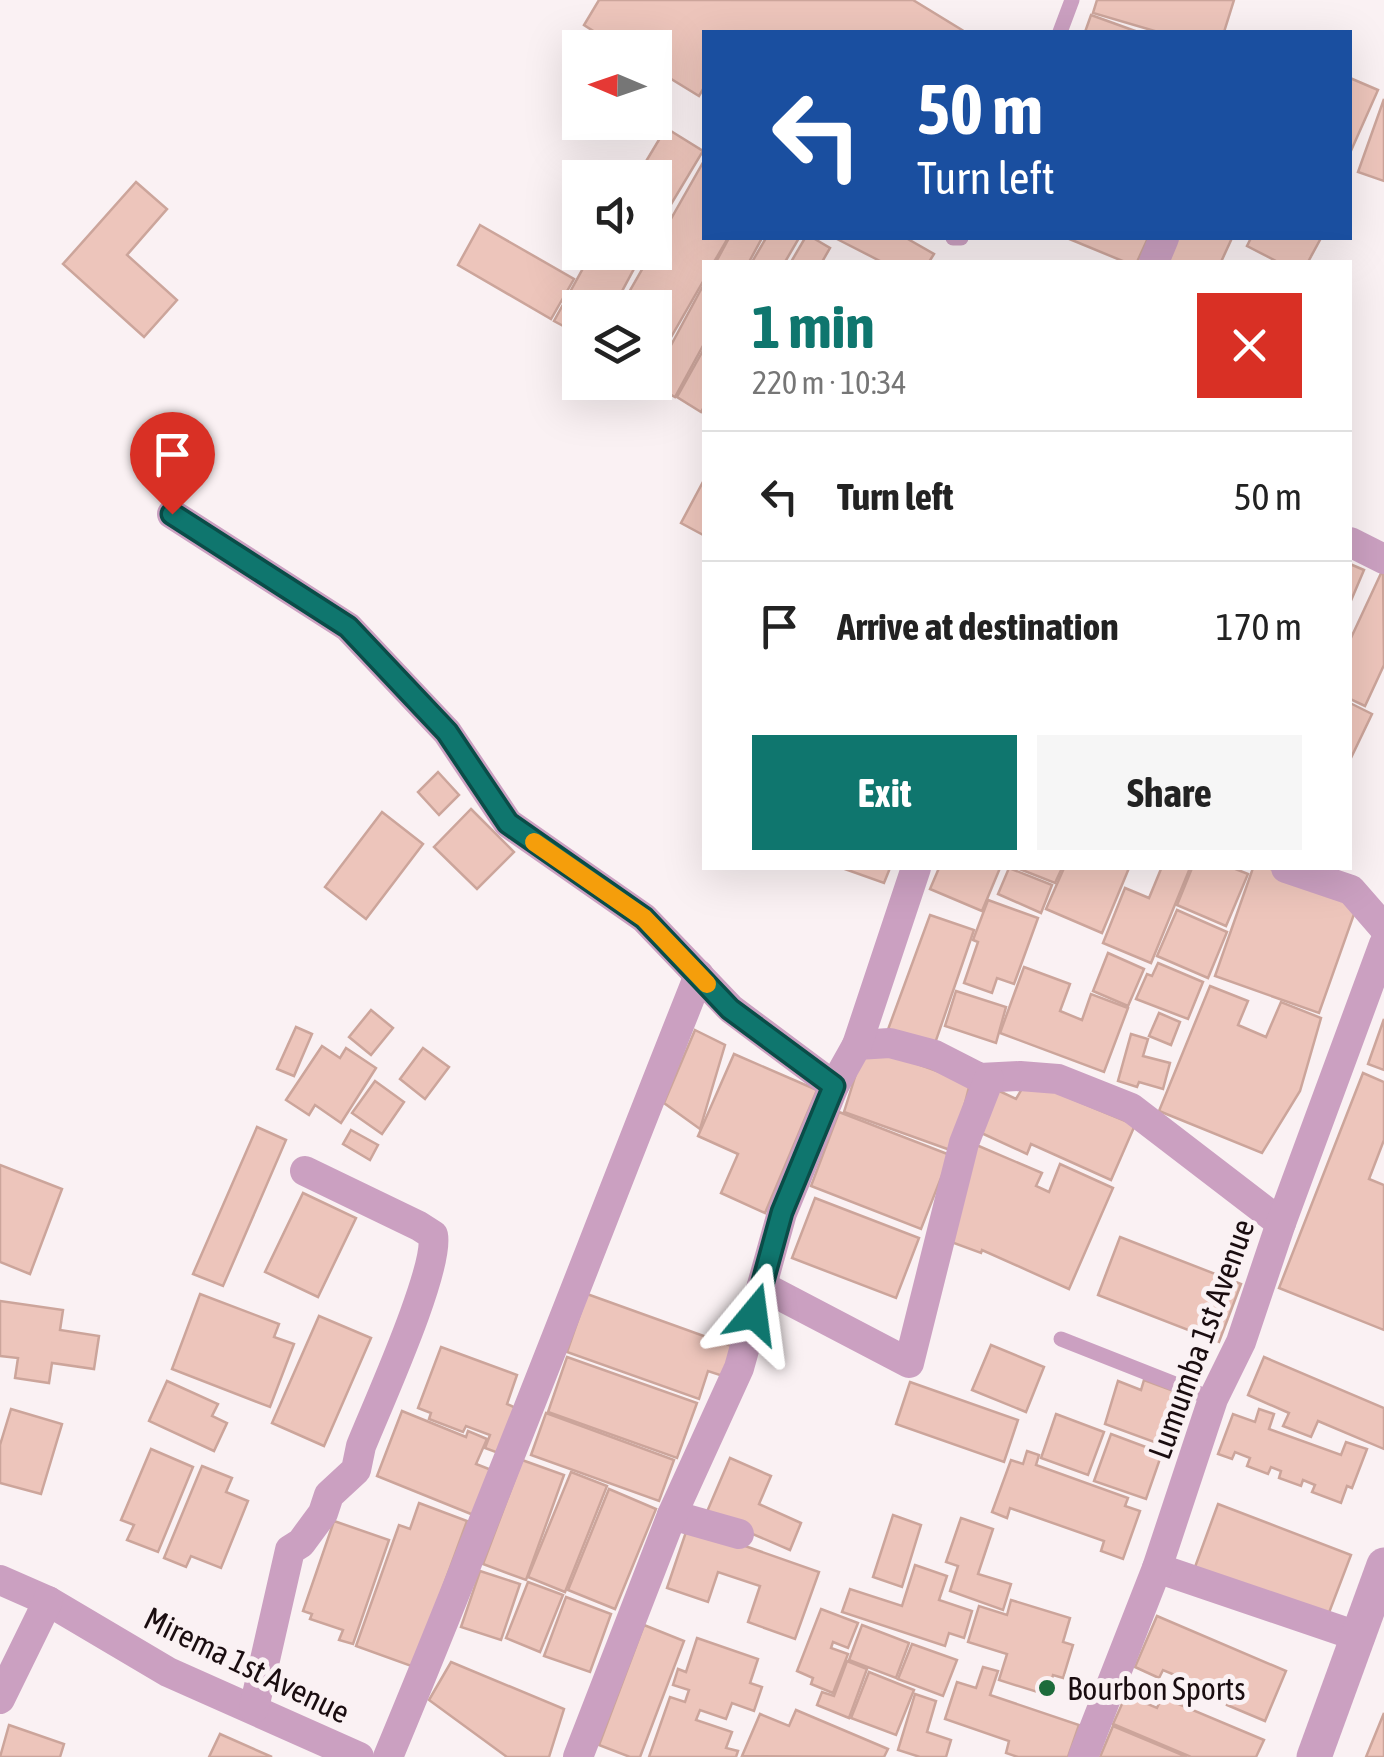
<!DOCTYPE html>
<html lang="en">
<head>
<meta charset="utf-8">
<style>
  body { margin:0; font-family:"Asap Condensed",sans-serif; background:#f6f6f6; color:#222; height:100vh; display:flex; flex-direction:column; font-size:38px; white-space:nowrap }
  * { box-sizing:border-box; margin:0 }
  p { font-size:32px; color:#767676 }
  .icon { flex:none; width:55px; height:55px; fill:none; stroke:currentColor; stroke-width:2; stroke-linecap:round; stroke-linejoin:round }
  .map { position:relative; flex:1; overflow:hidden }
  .panel { position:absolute; left:702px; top:260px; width:650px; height:610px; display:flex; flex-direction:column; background:#fff; border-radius:0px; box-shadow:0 10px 40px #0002 }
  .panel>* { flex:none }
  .top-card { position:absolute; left:702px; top:30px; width:650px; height:210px; border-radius:0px; box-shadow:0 10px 40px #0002; background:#1a4fa0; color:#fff; overflow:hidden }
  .needle { width:65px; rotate:272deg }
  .tools { position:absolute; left:562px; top:30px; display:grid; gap:20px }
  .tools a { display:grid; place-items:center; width:110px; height:110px; border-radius:0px; background:#fff; box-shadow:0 10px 40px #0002; font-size:50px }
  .pin { position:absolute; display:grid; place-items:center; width:85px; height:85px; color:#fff; margin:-102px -42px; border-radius:50% 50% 50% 0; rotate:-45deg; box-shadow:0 0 10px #0007 }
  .pin .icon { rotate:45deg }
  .me { position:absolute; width:110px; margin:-55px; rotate:16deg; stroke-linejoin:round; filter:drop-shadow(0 0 8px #0008) }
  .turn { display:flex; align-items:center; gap:35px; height:210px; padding:0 50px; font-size:45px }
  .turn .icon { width:130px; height:130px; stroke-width:2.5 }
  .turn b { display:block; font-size:70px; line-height:85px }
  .round { display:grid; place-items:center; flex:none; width:105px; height:105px; border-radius:0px; background:#f6f6f6 }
  .overview { display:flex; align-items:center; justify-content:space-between; height:170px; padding:0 50px }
  h1 { font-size:60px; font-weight:700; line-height:75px; color:#0f766e }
  .action { display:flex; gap:20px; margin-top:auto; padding:20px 50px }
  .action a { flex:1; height:115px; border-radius:0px; background:#0f766e; color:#fff; font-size:40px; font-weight:700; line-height:115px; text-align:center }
  .action a+a { background:#f6f6f6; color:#222 }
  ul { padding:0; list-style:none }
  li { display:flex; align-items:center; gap:30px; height:130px; padding:0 50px; border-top:2px solid #e0e0e0 }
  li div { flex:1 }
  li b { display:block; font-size:38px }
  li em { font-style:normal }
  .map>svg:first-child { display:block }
</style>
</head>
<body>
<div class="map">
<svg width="1384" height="1757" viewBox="0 0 1384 1757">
  <rect width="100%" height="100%" fill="#faf1f3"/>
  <g fill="#edc5bb" stroke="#cca59b" stroke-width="2.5">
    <path d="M599 0H913L962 30 960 32H705V86L699 96 655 69V48H620L584 25Z"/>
    <path d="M1097 0H1234L1224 32H1158L1093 13Z"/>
    <path d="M1091 15 1138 32H1085Z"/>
    <path d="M1350 78 1378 90 1350 153Z"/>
    <path d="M1384 99V181L1358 172Z"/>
    <path d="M666 128 703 151 655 231V178H636Z"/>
    <path d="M705 159V238H728L714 262H705V278L655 365V308H620L652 252H655V247Z"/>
    <path d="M136 182 167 209 127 255 177 300 144 337 63 264Z"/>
    <path d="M480 225 574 279 551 319 458 265Z"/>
    <path d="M729 238H762L749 262H716Z"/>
    <path d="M766 238H799L785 262H752Z"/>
    <path d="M805 238H813L830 248 822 262H791Z"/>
    <path d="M835 238H906L934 254 929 262H882Z"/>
    <path d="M1067 238H1148L1137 262H1125Z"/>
    <path d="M1174 238H1232L1221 262H1164Z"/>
    <path d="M1251 238H1321L1308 262H1278L1247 246Z"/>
    <path d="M592 252H643L613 308H580V335L554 321Z"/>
    <path d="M705 282V342L675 397 650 383 655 382V375Z"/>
    <path d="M705 347V405L701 412 677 397Z"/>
    <path d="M705 478V536L681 523Z"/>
    <path d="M1350 564 1364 570 1350 603Z"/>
    <path d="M1383 569 1384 665 1365 706 1350 699V640Z"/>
    <path d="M1350 703 1372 714 1350 760Z"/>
    <path d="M438 772 459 795 439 815 418 792Z"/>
    <path d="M471 809 514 852 477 889 434 847Z"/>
    <path d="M382 812 423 844 366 919 325 887Z"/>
    <path d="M842 868H890L884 883Z"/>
    <path d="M939 868H1000L982 911 930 889Z"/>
    <path d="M1009 868 1052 885 1041 913 998 894Z"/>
    <path d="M1017 868H1062L1055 883Z"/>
    <path d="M1064 868H1129L1102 933 1046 909Z"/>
    <path d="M1158 868H1190L1151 963 1103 943 1125 888 1149 898 1161 869Z"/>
    <path d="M1192 868H1233L1248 874 1226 926 1177 905Z"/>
    <path d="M1253 868H1268L1359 900 1319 1013 1215 976Z"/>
    <path d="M988 900 1038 918 1014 984 997 978 992 993 964 983 978 942 973 940Z"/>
    <path d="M1177 910 1227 932 1208 978 1157 956Z"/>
    <path d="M930 915 974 930 932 1052 886 1035Z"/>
    <path d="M1108 953 1144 969 1128 1006 1093 991Z"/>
    <path d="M1158 963 1203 982 1188 1019 1136 999 1147 974 1152 976Z"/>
    <path d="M1024 967 1070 984 1060 1011 1082 1020 1091 994 1128 1008 1104 1072 1000 1033Z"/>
    <path d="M1210 986 1248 1001 1238 1025 1266 1037 1281 1002 1321 1018 1300 1091 1262 1153 1159 1111Z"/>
    <path d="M956 991 1006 1007 996 1043 945 1026Z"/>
    <path d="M371 1010 393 1028 371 1055 349 1037Z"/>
    <path d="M1159 1013 1180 1022 1171 1045 1149 1036Z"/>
    <path d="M1384 1019V1070L1368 1064Z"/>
    <path d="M296 1027 312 1034 294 1076 277 1069Z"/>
    <path d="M695 1030 725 1045 700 1129 664 1103Z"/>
    <path d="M1131 1034 1148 1039 1143 1056 1170 1063 1163 1089 1139 1082 1137 1087 1118 1081Z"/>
    <path d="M865 1045 970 1083 953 1151 844 1112Z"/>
    <path d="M322 1046 340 1058 346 1048 376 1068 341 1123 315 1105 309 1115 286 1100Z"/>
    <path d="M423 1048 449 1067 425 1099 400 1079Z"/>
    <path d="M734 1054 817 1090 765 1213 721 1193 738 1154 698 1136Z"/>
    <path d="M1363 1073 1384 1082V1140L1369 1179 1384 1185V1330L1279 1288Z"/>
    <path d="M1027 1080 1135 1125 1111 1180 1031 1144 1027 1154 977 1131 995 1089 1016 1099Z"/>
    <path d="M375 1081 404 1102 382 1134 352 1113Z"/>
    <path d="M839 1112 950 1155 921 1229 811 1186Z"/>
    <path d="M257 1127 286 1140 223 1286 193 1274Z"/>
    <path d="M351 1130 378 1145 370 1160 343 1144Z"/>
    <path d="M974 1144 1042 1173 1036 1186 1049 1192 1060 1164 1113 1188 1069 1289 982 1250 981 1253 943 1239Z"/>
    <path d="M0 1165 62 1189 30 1274 0 1262Z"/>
    <path d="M303 1193 356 1218 318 1297 265 1272Z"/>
    <path d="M815 1198 919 1238 896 1298 792 1258Z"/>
    <path d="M1120 1237 1241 1284 1219 1342 1098 1295Z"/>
    <path d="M200 1294 279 1324 274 1337 294 1344 270 1407 172 1369Z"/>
    <path d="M587 1294 740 1349 729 1378 708 1371 699 1399 567 1352Z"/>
    <path d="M0 1301 63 1310 60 1330 99 1336 94 1369 52 1363 49 1383 15 1378 18 1358 0 1356Z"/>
    <path d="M319 1316 371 1338 324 1446 272 1423Z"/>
    <path d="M991 1345 1044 1367 1026 1412 972 1390Z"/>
    <path d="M441 1347 517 1375 507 1404 518 1409 501 1454 485 1448 490 1435 466 1426 463 1432 429 1419 431 1413 418 1408Z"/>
    <path d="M567 1357 697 1403 677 1458 548 1412Z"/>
    <path d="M1264 1357 1384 1408V1449L1318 1421 1311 1437 1283 1426 1289 1413 1248 1395Z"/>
    <path d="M1144 1380 1182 1394 1165 1446 1105 1424 1118 1381 1141 1390Z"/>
    <path d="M167 1381 218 1404 212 1416 227 1423 214 1451 149 1421Z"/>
    <path d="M910 1382 1018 1420 1004 1462 896 1424Z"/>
    <path d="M11 1409 62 1424 41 1494 0 1483V1445Z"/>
    <path d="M1259 1409 1274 1414 1269 1429 1341 1455 1346 1442 1367 1449 1352 1488 1347 1486 1341 1503 1312 1492 1315 1485 1303 1480 1301 1486 1279 1478 1281 1471 1271 1467 1268 1474 1247 1466 1250 1458 1235 1452 1232 1459 1218 1454 1233 1414 1255 1422Z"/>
    <path d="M402 1411 466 1437 468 1431 487 1439 476 1464 494 1471 476 1516 377 1476Z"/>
    <path d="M546 1413 674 1460 659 1501 531 1455Z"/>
    <path d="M1056 1414 1104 1432 1088 1475 1041 1458Z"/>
    <path d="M1111 1434 1162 1453 1146 1499 1094 1481Z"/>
    <path d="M151 1449 193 1467 158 1552 127 1540 134 1525 121 1520Z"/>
    <path d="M1027 1451 1039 1455 1036 1465 1128 1498 1125 1506 1140 1511 1123 1559 1101 1551 1104 1541 1010 1508 1007 1518 992 1512 1011 1460 1023 1464Z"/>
    <path d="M730 1458 771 1476 759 1504 801 1523 790 1550 706 1514Z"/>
    <path d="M522 1460 564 1475 526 1580 483 1564Z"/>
    <path d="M202 1466 232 1478 226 1492 248 1501 221 1568 191 1556 186 1567 164 1558Z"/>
    <path d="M571 1472 607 1486 565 1592 528 1577Z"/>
    <path d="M609 1489 656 1509 615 1609 568 1590Z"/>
    <path d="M419 1503 467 1521 414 1667 356 1646 399 1525 410 1529Z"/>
    <path d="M1218 1504 1351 1555 1327 1618 1195 1567Z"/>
    <path d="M893 1515 921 1525 902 1587 873 1577Z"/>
    <path d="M961 1518 993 1529 978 1574 1011 1584 1003 1610 950 1591 958 1566 946 1562Z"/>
    <path d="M334 1521 389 1540 353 1644 339 1640 343 1630 310 1619 312 1614 303 1611Z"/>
    <path d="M688 1526 819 1572 795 1639 748 1622 760 1586 718 1572 708 1602 667 1588Z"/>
    <path d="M915 1565 947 1576 939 1600 972 1611 964 1638 949 1633 945 1646 842 1612 850 1589 902 1606Z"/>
    <path d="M480 1571 520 1584 501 1640 461 1627Z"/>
    <path d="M528 1582 563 1595 540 1652 506 1638Z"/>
    <path d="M566 1597 611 1614 590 1672 544 1656Z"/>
    <path d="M1011 1600 1070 1618 1063 1642 1073 1645 1063 1678 1053 1675 1047 1695 999 1680 1007 1654 968 1642 979 1606 1007 1615Z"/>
    <path d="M821 1609 858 1623 848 1648 833 1642 831 1648 848 1654 833 1693 811 1684 813 1678 797 1671Z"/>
    <path d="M1157 1616 1286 1671 1265 1721 1227 1705 1230 1698 1163 1670 1159 1678 1135 1667Z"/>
    <path d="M644 1625 684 1641 640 1757H630L599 1745Z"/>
    <path d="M862 1625 909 1643 896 1678 849 1660Z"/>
    <path d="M697 1638 758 1659 750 1683 762 1687 754 1711 732 1703 726 1719 700 1710 696 1720 732 1732 726 1748 738 1751 736 1757H649L670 1697 685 1702 689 1690 673 1685 678 1669 686 1672Z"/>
    <path d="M912 1644 957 1660 943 1696 898 1679Z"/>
    <path d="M847 1661 867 1669 849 1718 817 1705 822 1692 834 1696Z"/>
    <path d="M451 1662 564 1709 549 1757H507L429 1700Z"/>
    <path d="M983 1667 998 1671 990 1695 1079 1725 1068 1757H1018L1006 1753 1009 1741 945 1719 957 1682 976 1688Z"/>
    <path d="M869 1672 914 1690 896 1735 851 1718Z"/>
    <path d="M915 1694 936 1701 927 1732 951 1740 946 1757H920L898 1750Z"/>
    <path d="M1126 1695 1157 1708 1162 1697 1264 1740 1256 1757H1191L1113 1724Z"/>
    <path d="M796 1710 888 1749 884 1757 742 1756 760 1714 789 1726Z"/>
    <path d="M1384 1713V1757H1366Z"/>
    <path d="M9 1725 64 1744 60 1757H0Z"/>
    <path d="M1113 1726 1187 1757H1100Z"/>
    <path d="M220 1734 272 1757H209Z"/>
  </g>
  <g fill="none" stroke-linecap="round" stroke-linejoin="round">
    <g stroke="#cba0c1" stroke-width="15">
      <path d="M1060 32 1072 0"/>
      <path d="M953 238H961"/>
      <path d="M1061 1339 1213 1399"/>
    </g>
    <g stroke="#cba0c1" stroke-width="30">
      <path d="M1154 262 1164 238"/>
      <path d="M172 514 348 627 447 732 508 823 644 918 731 1009 834 1086"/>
      <path d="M1350 542 1384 559"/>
      <path d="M1286 868 1351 890 1384 928"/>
      <path d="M857 1045 890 1043 935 1055 980 1078 1020 1076 1058 1079 1131 1108 1281 1223"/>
      <path d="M762 1286 909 1363 964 1143 989 1079"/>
      <path d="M672 1515 739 1534"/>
      <path d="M1157 1568 1360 1637"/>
      <path d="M0 1580 48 1601 168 1672 359 1757"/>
      <path d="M0 1699 48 1601"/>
      <path d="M254 1708 290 1550 301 1543 323 1513 329 1495 356 1470 361 1446C377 1406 440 1268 433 1235L419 1226 305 1171"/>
      <path d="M388 1757C496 1498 595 1236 699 975"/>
      <path d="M578 1757 672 1515 739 1368 782 1213 834 1086 857 1045 916 868"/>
      <path d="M1083 1757 1157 1568 1213 1399 1241 1342 1281 1223 1384 944"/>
    </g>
    <path stroke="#cba0c1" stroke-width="35" d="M1314 1757 1384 1565"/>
  </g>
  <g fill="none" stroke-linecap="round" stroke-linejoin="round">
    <defs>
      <path id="route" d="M172 514 348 627 447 732 508 823 644 918 730 1009 834 1086 782 1212 754 1314"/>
    </defs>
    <use href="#route" stroke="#0a4d48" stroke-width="25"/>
    <use href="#route" stroke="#0f766e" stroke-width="18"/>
    <path stroke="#f59e0b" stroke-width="18" d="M534 842 644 918 707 984"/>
  </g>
  <circle fill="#1d6b3b" stroke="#faf1f3" stroke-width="4" cx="1047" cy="1688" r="10"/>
  <g text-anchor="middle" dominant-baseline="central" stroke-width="10" stroke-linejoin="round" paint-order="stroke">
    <g font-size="32" fill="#1a0d10" stroke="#faf1f3">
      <text transform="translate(1201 1339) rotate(-70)">Lumumba 1st Avenue</text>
      <text transform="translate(247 1665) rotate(26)">Mirema 1st Avenue</text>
    </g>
    <g font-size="32" fill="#1a0d10" stroke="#faf1f3" text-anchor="start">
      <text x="1067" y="1688">Bourbon Sports</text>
    </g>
  </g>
</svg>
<div class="tools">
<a><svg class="needle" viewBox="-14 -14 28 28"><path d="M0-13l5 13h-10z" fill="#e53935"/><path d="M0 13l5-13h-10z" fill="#767676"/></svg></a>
<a><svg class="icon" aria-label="sound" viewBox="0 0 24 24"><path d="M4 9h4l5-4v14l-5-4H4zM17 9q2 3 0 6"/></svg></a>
<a><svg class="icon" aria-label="layers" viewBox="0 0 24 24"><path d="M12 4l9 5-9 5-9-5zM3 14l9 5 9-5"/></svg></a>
</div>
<div class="pin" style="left:172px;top:514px;background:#d93025"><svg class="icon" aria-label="arrive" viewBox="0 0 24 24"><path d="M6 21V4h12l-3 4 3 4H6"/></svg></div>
<svg class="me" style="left:754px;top:1314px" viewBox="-20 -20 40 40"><path d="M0-17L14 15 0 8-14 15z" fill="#0f766e" stroke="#fff" stroke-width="4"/></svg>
<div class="top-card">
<div class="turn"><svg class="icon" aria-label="left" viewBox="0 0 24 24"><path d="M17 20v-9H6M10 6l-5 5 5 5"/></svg><div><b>50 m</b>Turn left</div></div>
</div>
<section class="panel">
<div class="overview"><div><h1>1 min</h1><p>220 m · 10:34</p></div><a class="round" style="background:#d93025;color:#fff"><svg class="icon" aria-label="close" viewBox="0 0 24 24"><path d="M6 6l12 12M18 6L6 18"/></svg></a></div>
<ul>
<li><svg class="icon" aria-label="left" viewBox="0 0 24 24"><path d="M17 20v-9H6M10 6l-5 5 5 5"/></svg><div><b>Turn left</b></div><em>50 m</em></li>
<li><svg class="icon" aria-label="arrive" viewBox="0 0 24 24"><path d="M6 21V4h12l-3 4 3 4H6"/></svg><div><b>Arrive at destination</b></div><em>170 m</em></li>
</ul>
<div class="action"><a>Exit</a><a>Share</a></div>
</section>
</div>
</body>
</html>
